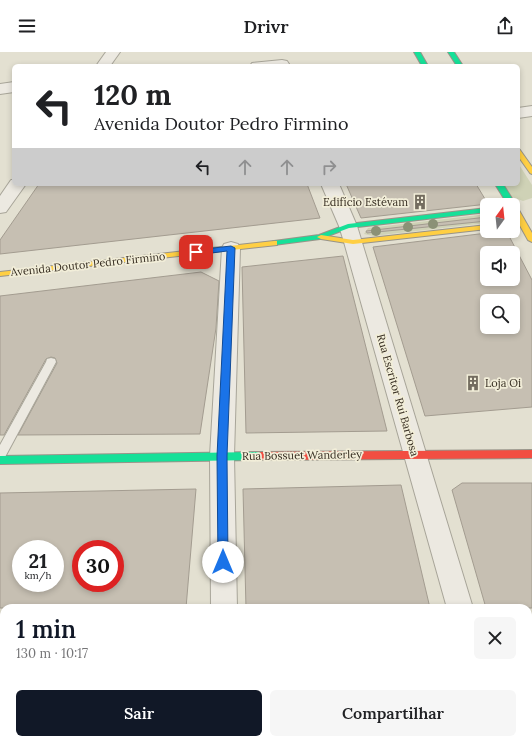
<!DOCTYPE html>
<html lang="pt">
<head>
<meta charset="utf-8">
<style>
  body { margin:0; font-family:Lora,serif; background:#f6f6f6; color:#202124; height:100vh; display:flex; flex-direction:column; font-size:15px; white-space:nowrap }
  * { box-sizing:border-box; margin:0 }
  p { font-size:13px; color:#757577 }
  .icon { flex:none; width:22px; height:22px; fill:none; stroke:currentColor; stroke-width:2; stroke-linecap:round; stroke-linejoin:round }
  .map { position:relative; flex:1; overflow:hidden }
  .sheet { position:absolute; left:0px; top:552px; width:532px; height:140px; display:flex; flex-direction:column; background:#fff; border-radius:12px 12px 0 0; box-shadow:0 2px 6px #0003 }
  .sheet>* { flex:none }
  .top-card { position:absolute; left:12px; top:12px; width:508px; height:122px; border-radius:6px; box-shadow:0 2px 6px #0003; background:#fff; color:#202124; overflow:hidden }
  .needle { width:26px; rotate:15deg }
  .fabs { position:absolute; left:480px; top:146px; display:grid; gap:8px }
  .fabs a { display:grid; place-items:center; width:40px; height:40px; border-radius:6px; background:#fff; box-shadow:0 2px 6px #0003; font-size:20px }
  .speed { position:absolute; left:12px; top:488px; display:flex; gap:8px; font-size:20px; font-weight:700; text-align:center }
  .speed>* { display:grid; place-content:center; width:52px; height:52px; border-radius:50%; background:#fff; box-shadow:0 2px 6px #0003; line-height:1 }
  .speed small { font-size:10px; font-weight:400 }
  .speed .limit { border:6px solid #d22; background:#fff; color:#111 }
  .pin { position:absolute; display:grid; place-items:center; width:34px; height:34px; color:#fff; margin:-17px; border-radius:8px; box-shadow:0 2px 6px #0006 }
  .me { position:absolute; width:44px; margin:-22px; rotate:0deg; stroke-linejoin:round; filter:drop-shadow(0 0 3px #0008) }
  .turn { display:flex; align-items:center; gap:14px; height:84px; padding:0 16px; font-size:18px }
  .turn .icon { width:52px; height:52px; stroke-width:2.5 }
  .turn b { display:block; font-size:28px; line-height:34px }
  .lanes { display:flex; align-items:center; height:38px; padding:0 16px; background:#0003; justify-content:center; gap:20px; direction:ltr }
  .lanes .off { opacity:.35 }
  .round { display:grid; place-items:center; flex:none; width:42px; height:42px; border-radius:6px; background:#f6f6f6 }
  .headline { display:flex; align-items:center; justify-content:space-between; height:68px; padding:0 16px }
  h1 { font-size:24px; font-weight:600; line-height:30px; color:#111827 }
  .button { display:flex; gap:8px; margin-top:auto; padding:8px 16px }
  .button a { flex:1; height:46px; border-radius:6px; background:#111827; color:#fff; font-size:16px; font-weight:600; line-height:46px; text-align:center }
  .button a+a { background:#f6f6f6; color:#202124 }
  header { display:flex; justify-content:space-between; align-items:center; height:52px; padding:0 16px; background:#fff; font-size:18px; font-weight:600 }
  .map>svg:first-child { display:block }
</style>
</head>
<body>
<header><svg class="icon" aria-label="menu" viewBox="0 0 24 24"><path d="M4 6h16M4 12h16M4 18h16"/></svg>Drivr<svg class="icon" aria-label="share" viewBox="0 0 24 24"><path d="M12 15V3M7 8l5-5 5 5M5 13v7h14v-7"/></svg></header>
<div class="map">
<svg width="532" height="692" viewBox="0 0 532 692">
  <rect width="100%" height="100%" fill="#e3e0d1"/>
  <g fill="#cfd2b6">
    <path d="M518 111 532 133V146L523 149 512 145 504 132H518Z"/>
    <path d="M487 162V171L373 184 364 182 368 176Z"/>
  </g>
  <g fill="#c6bfb2" stroke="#a39c90" fill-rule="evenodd">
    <path d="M39 132H307L320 166 0 202V188Z"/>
    <path d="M346 132H476L488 152 361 166Z"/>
    <path d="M487 165V169L367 181 366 179Z"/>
    <path d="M494 179H504L507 184H509L532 228V355L425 364 373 195 487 181ZM487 201H513V227H487ZM487 249H513V275H487Z"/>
    <path d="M343 204 387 379 246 381 242 215Z"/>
    <path d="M201 220 219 229 216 276 200 382 18 383 57 311 55 306 51 305 46 307 4 383H0V244Z"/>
    <path d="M462 431H532V556H486L452 438Z"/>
    <path d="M401 433 430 556H246L243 437Z"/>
    <path d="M196 437 186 556H0V441ZM21 497H55V531H21ZM81 497H115V531H81Z"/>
  </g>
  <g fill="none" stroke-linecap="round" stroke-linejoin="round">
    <defs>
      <path id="lane" d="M51 306 55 307 56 310 4 407 0 408V393L46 310 47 307Z"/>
      <g id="street">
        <path d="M106 0H120L110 14H96Z"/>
        <path d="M282 8 287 9 289 12 288 14H250L252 11Z"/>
        <path d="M14 30V40L0 42V32Z"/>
        <path d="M532 54V64L518 66V56Z"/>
        <path d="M11 128H14V132H26L6 160 0 161V144Z"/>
        <path d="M321 132H339L357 174 473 556H447L344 190 339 174Z"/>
        <path d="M231 190 238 192 240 196 234 404 237 556H211L210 404 222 196 224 192Z"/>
        <rect x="210" y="688" width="30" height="4"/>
        <path d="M483 688H513L514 692H484Z"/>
      </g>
      <g id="fast">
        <path d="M414 0H420L428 14H422Z"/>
        <path d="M448 0H454L463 14H457Z"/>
        <path d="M495 132H503L516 153 515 155 508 153Z"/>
        <path d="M487 156V160L349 176 320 187 274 193 270 191 274 189 319 183 348 172Z"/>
        <path d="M261 400 264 401 266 404 264 407 261 408 0 412V404Z"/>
      </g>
      <g id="slow">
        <path d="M518 97 520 98 532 115V122L530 121 518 104Z"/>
        <path d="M512 153H516L532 181V190L528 188 513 161Z"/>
        <path d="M487 173V177L353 192 321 187 317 185 321 183 353 188Z"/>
        <path d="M274 189H277V193L0 224V220Z"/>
      </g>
      <path id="jam" d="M532 398V406L261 408 258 407 256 404 258 401 261 400Z"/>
    </defs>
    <use href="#lane" stroke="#a8a599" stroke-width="2"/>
    <use href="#street" stroke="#a8a599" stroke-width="2"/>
    <use href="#fast" stroke="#989489" stroke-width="2"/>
    <use href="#slow" stroke="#989489" stroke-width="2"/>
    <use href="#jam" stroke="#989489" stroke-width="2"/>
    <use href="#lane" fill="#ece9e1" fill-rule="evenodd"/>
    <use href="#street" fill="#ece9e1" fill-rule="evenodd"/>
    <use href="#fast" fill="#16e098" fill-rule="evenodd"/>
    <use href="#slow" fill="#ffcf43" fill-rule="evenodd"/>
    <use href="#jam" fill="#f24e42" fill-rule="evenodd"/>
  </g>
  <g fill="#8b9176">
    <circle cx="433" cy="172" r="5"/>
    <circle cx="408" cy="175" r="5"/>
    <circle cx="376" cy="179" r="5"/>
  </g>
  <path fill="#1a73e8" stroke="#114b97" d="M231 194 235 196 227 404 228 510 227 513 223 514 219 513 218 510 217 404 227 199 196 203 193 200 196 198Z"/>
  <defs>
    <symbol id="building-bare" viewBox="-9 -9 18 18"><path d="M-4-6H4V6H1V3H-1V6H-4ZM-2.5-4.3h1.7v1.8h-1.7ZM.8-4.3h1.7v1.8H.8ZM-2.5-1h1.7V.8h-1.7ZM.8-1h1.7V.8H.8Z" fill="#736c5f" stroke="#f2eed9" stroke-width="2.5" paint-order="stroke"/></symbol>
  </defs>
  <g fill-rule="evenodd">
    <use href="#building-bare" x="409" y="139" width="22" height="22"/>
    <use href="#building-bare" x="462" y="320" width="22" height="22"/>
  </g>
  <g text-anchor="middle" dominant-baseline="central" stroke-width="3.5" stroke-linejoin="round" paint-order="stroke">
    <g font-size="11" fill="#372e22" stroke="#f2eed9" text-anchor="end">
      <text x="408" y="150">Edifício Estévam</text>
      <text x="485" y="331" text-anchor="start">Loja Oi</text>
    </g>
    <g font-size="11" fill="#372e22" stroke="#f2eed9">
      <text transform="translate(88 212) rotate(-6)">Avenida Doutor Pedro Firmino</text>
      <text transform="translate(398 343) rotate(74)">Rua Escritor Rui Barbosa</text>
      <text transform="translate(302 403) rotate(-1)">Rua Bossuet Wanderley</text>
    </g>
  </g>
</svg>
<div class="fabs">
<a><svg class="needle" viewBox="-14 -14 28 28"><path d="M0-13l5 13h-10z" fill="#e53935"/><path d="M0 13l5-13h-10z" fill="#757577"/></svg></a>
<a><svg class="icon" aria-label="sound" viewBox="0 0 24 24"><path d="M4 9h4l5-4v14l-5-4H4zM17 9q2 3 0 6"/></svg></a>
<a><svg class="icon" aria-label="search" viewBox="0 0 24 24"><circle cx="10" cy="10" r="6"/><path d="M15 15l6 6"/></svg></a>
</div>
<div class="speed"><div>21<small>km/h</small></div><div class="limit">30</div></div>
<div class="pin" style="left:196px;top:200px;background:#d93025"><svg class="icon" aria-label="arrive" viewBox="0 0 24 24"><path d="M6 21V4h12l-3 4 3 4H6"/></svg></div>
<svg class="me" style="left:223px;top:510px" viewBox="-20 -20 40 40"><circle r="19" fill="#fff"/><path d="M0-13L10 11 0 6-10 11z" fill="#1a73e8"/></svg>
<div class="top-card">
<div class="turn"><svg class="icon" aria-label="left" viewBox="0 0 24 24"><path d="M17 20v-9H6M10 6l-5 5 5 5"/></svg><div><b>120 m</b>Avenida Doutor Pedro Firmino</div></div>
<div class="lanes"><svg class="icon" aria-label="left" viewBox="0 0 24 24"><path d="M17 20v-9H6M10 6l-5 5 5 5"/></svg><svg class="icon off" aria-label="ahead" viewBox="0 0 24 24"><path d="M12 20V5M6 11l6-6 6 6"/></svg><svg class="icon off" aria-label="ahead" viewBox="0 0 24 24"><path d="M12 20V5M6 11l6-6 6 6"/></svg><svg class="icon off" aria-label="right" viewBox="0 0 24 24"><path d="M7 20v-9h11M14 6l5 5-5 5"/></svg></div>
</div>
<section class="sheet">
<div class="headline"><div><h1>1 min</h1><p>130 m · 10:17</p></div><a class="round"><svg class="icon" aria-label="close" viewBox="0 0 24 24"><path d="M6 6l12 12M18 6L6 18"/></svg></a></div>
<div class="button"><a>Sair</a><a>Compartilhar</a></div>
</section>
</div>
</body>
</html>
